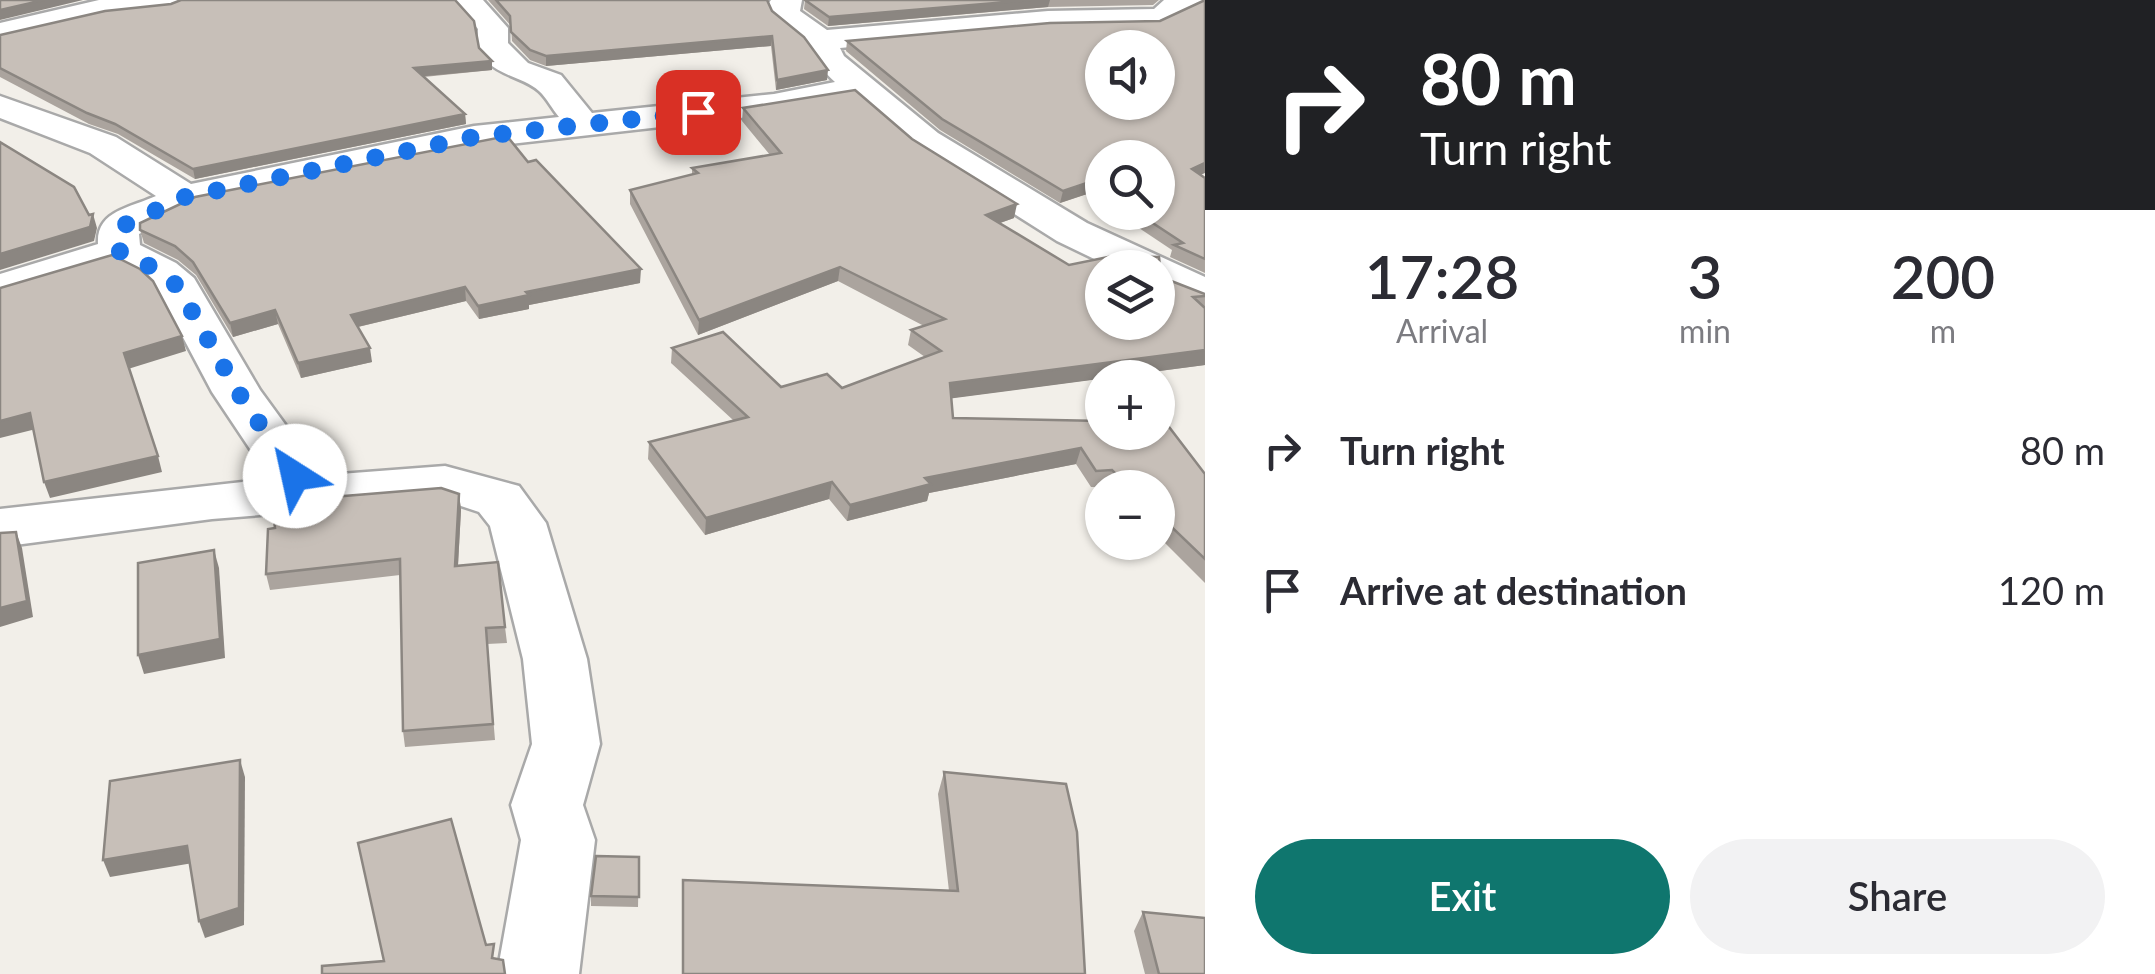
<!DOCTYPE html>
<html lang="en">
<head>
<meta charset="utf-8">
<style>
  body { margin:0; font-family:Lato,sans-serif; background:#f2f2f3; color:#2b2b33; height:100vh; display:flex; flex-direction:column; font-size:38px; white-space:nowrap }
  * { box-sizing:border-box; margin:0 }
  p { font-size:32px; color:#7c7c81 }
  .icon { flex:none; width:55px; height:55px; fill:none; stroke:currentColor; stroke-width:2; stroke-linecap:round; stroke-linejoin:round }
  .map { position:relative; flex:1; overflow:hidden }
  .details { display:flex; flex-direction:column; background:#fff; width:950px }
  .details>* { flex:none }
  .banner { background:#202124; color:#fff; overflow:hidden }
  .buttons { position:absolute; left:1085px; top:30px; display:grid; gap:20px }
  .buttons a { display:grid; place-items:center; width:90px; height:90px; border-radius:50%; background:#fff; box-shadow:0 2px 8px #0004; font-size:50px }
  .pin { position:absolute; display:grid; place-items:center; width:85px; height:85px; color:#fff; margin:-42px; border-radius:20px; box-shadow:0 5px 15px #0006 }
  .me { position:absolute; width:110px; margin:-55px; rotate:325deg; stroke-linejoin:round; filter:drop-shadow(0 0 8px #0008) }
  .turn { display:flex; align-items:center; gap:35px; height:210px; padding:0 50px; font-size:45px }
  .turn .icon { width:130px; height:130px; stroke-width:2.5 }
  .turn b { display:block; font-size:70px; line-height:85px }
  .eta { display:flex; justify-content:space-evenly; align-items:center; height:170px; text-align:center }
  .eta b { font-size:60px; font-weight:600; line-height:70px }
  .cta { display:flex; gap:20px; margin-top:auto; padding:20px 50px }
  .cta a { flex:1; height:115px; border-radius:60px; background:#0f766e; color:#fff; font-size:40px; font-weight:600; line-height:115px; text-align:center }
  .cta a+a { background:#f2f2f3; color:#2b2b33 }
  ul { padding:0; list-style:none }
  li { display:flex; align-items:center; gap:30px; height:140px; padding:0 50px }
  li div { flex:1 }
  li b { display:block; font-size:38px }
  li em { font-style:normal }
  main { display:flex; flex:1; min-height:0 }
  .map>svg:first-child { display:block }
</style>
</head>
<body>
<main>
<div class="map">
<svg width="1205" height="974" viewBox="0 0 1205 974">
  <rect width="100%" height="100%" fill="#f2efe9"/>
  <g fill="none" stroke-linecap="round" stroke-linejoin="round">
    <defs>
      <g id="minor">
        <path d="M99 0H186L182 6 172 9 107 16 0 41V23Z"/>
        <path d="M453 0H483L508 28V43L528 63 561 75 592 113 774 94 835 82C817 66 818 58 806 44 793 28 774 27 768 4L771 0H802L800 11 827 30 1048 11 1154 9 1164 0H1205L1202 6 1188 9 1174 22 1156 27 1048 29 840 48 844 56 938 133 1087 223 1205 277V307L1158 288V268H1113L1057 241 912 149 854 99 774 114 474 148 197 206 139 234 140 245 176 263 194 278 260 390 314 464 327 475 445 466 519 486 546 523 587 659 600 744 583 805 595 840 579 974H497L521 840 511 805 532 744 523 659 490 526 479 512 443 500 212 519 0 547V509L270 479 212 392 160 294 146 281 116 266 0 301V274L98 244C96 211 129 208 156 196L90 153 0 118V96L116 137 191 184 474 126 559 117C552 109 547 98 539 91 518 72 474 76 478 29Z"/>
      </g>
    </defs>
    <use href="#minor" stroke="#a9a9a9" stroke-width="5"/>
    <use href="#minor" fill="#fff" fill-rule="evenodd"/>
  </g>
  <g fill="#aba49e">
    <path d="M488 0H768L772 11 827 80 776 90 771 46 546 66 530 60 512 41 511 26Z"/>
    <path d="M805 0H1159L1153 5 1048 7 828 26 804 9Z"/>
    <path d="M0 35 479 48 492 61V70L424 77 465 114 466 124 195 179 118 134 89 124 0 77Z"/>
    <path d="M847 41 1201 175 1205 178V273L1170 257 1172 250 1115 212H1158L1102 158V204L1087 194 1060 203 940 130 846 51Z"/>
    <path d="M743 108 912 139 1014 218 1000 223 1069 265 1161 277 1205 294V365L951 398 953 418 1205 474V583L1158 536V488L1091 487 1076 464 929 493 927 501 847 521 829 499 705 535 648 459 649 442 733 420 671 363 672 348 781 387 842 388 925 357 908 345 911 330 924 326 838 281 698 335 630 204V190L692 175V168L770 155 742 121Z"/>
    <path d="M528 162 640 283 529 305V309L479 319 466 301 358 327 372 362 301 378 278 324 233 337 196 275 178 260 144 243 140 230Z"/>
    <path d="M459 494 461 510 458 566 505 627 507 643 487 644 495 740 405 747 403 731 400 575 270 590 266 574 275 528Z"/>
    <path d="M944 772 1085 974H682L683 880 949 891 938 794Z"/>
    <path d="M639 857 638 907 591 906V896Z"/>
    <path d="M1143 912 1205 974H1145L1134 931Z"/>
  </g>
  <g fill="#8b8681">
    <path d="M44 0H83L0 20V10Z"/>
    <path d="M1031 0H1050L1048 7 828 26 829 17Z"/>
    <path d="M772 36 771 46 546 66V56Z"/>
    <path d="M492 61V70L415 77 414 68Z"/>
    <path d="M828 70 827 80 776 90 777 80Z"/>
    <path d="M465 114 466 124 195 179 193 169Z"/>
    <path d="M1205 163V173L1188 180 1192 169Z"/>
    <path d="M1090 182 1087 194 1060 203 1063 191Z"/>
    <path d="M1017 204 1014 218 983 229 986 215Z"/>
    <path d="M93 214 97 228 94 241 0 270V254Z"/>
    <path d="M840 267 838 281 698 335 699 320Z"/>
    <path d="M641 269 640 283 529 305V309L479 319 478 306 526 292Z"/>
    <path d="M465 287 466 301 353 328 351 315Z"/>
    <path d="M275 310 278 324 233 337 230 323Z"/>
    <path d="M182 336 186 351 128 369 124 353Z"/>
    <path d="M370 348 372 362 301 378 298 363Z"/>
    <path d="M1205 350V365L947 399 950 383Z"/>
    <path d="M30 413 36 429 0 438V421Z"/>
    <path d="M1081 448 1076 464 929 493 927 501 847 521 850 505 925 478Z"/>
    <path d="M158 456 162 472 50 498 44 482Z"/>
    <path d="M832 482 829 499 705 535 706 518Z"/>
    <path d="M459 494 461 510 457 582 455 566Z"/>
    <path d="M16 532 22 548 33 617 0 627V608Z"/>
    <path d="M214 550 219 568 225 658 144 674 138 655Z"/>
    <path d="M240 760 245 777 244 925 205 938 199 921Z"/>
    <path d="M187 846 193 863 110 877 103 860Z"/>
  </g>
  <g fill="#c7bfb8" stroke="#8b8681" stroke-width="2.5" fill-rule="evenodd">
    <path d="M0 0H44L0 10Z"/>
    <path d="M181 0H455L474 21 479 48 492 61 414 68 465 114 193 169 115 124 87 113 0 68V35L105 11 171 4Z"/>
    <path d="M496 0H767L772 11 804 37 828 70 777 80 772 36 546 56 530 50 511 32 510 16Z"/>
    <path d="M805 0H1031L829 17Z"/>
    <path d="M1205 0V163L1192 169 1205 178V259L1174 245 1183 243 1136 212H1158V158H1102V190L1090 182 1063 191 942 119 847 41 1050 23 1160 21ZM1102 48H1158V102H1102Z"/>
    <path d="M855 90 912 139 1017 204 986 215 1069 265 1113 256 1159 257 1161 277 1205 294V296L1193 297 1205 308V350L950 383 953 418 1102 421V432H1158V422L1166 423 1205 474V559L1158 514V488H1130L1112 470 1096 471 1081 448 925 478 931 484 850 505 832 482 706 518 649 442 748 417 672 348 723 332 781 387 827 374 842 388 941 351 911 330 945 319 840 267 699 320 630 190 698 173 692 168 781 153 743 108ZM1102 268H1158V322H1102Z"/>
    <path d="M507 136 528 162 536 160 641 269 526 292 529 295 478 306 465 287 351 315 370 348 298 363 275 310 230 323 193 262 175 246 140 230V223L195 197Z"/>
    <path d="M0 142 74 187 89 215 93 214 90 227 0 254Z"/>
    <path d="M112 255 140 269 153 281 182 336 124 353 158 456 44 482 30 413 0 421V288Z"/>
    <path d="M441 488 459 494 455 566 498 562 505 627 486 628 493 724 403 731 400 559 266 574 268 529 275 528 272 502Z"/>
    <path d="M16 532 27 601 0 608V533Z"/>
    <path d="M214 550 220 639 138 655V563Z"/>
    <path d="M240 760 239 908 199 921 187 846 103 860 110 781Z"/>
    <path d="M944 772 1066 784 1077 832 1085 974H683V880L958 891Z"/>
    <path d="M451 819 486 945 494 944 492 958 503 960 505 974H322V966L384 961 358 843Z"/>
    <path d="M596 856 639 857V897L591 896Z"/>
    <path d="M1143 912 1205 918V974H1159Z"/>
  </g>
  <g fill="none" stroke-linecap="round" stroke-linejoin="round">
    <path stroke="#1a73e8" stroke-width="18" stroke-dasharray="0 32.4" d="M295 476 238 392 178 287 162 272 120 252 118 228 185 197 474 137 698 112"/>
  </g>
</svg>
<div class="buttons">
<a><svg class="icon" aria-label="sound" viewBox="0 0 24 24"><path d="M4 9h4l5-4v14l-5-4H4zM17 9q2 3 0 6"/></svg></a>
<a><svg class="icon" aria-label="search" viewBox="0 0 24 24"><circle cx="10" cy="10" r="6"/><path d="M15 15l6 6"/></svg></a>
<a><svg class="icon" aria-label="layers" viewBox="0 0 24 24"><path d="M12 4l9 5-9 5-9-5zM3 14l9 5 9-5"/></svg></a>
<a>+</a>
<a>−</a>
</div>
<div class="pin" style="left:698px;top:112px;background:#d93025"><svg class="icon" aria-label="arrive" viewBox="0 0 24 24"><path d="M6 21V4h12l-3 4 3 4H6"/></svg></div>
<svg class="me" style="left:295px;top:476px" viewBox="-20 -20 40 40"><circle r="19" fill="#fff"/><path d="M0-13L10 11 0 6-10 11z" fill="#1a73e8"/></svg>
</div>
<section class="details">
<div class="banner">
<div class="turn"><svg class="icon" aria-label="right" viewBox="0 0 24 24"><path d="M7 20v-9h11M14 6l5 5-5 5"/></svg><div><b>80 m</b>Turn right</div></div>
</div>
<div class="eta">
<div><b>17:28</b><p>Arrival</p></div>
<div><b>3</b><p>min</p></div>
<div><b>200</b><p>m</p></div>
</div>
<ul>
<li><svg class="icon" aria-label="right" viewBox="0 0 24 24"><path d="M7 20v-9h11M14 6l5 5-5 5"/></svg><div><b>Turn right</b></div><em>80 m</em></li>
<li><svg class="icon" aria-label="arrive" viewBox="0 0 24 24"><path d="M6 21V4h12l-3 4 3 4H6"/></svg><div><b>Arrive at destination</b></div><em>120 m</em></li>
</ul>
<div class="cta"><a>Exit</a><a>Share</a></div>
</section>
</main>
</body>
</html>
